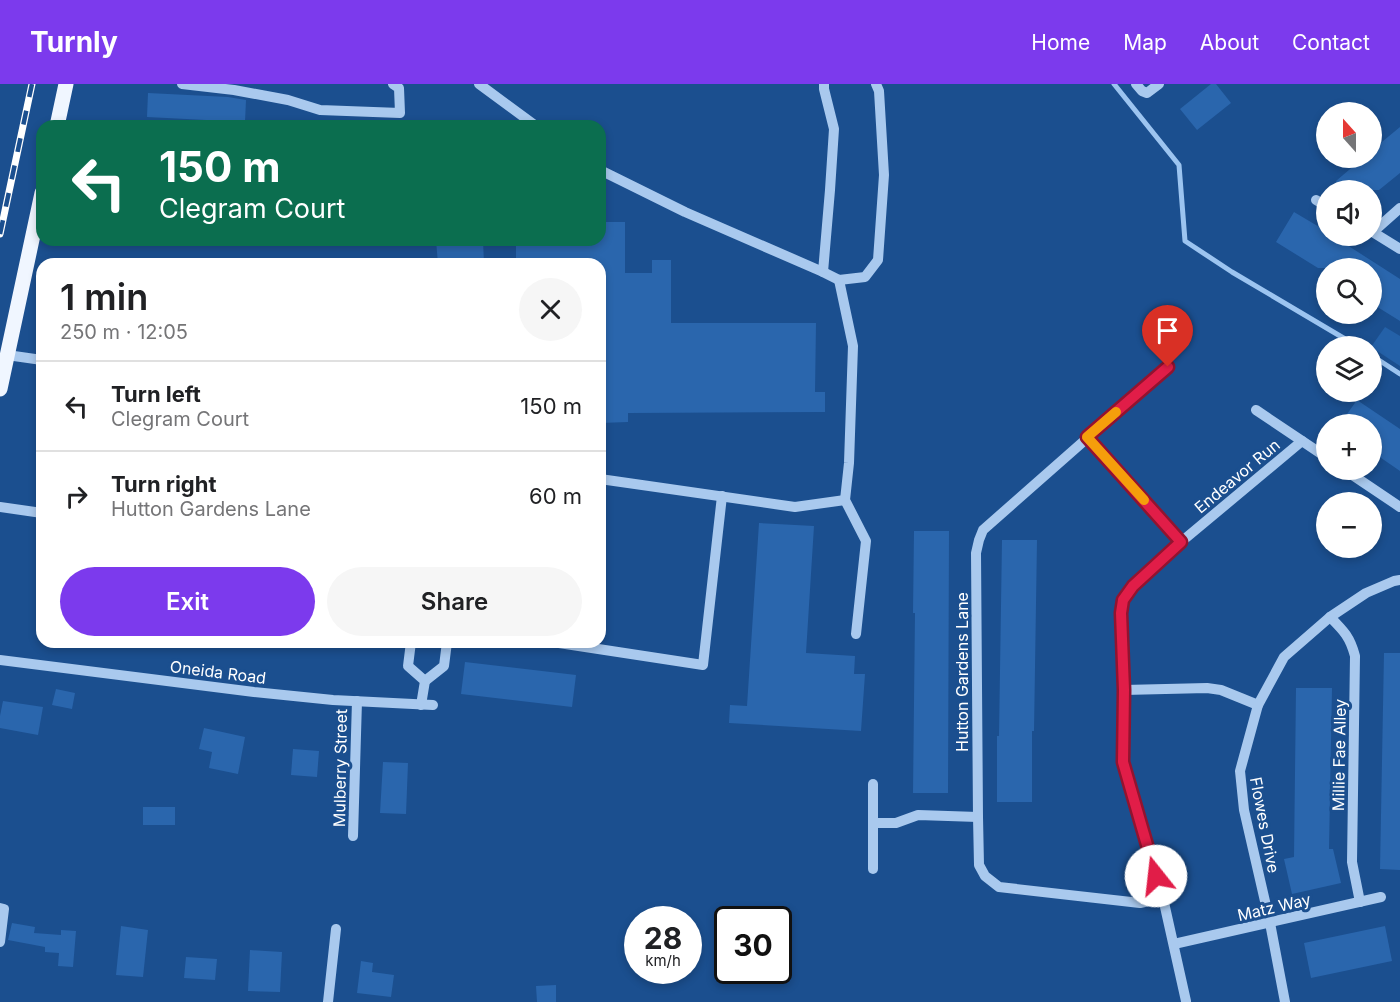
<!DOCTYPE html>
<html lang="en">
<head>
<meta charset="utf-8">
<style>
  body { margin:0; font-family:Inter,sans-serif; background:#f6f6f6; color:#202124; height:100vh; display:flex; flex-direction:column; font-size:22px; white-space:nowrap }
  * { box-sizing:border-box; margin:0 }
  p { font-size:20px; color:#757577 }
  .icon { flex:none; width:33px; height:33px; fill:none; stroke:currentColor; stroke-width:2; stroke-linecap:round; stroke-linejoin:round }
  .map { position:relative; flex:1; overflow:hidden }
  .drawer { position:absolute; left:36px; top:174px; width:570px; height:390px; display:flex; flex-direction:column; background:#fff; border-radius:18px; box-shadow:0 3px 9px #0003 }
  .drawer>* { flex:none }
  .guide { position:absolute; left:36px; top:36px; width:570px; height:126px; border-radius:18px; box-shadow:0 3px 9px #0003; background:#0b6e4f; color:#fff; overflow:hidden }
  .needle { width:39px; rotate:339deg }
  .buttons { position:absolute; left:1316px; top:18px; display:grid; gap:12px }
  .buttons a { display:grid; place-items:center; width:66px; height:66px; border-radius:50%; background:#fff; box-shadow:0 3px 9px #0003; font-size:30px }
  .speed { position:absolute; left:624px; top:822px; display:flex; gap:12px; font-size:30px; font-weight:700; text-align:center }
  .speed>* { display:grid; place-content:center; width:78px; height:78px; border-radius:50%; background:#fff; box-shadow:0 3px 9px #0003; line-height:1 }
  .speed small { font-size:15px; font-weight:400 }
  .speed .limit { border:3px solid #111; border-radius:9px; background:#fff; color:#111 }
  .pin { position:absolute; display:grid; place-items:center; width:51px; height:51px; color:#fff; margin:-62px -26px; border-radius:50% 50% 50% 0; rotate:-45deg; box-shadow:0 0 6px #0007 }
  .pin .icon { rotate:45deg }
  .me { position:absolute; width:66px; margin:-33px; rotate:344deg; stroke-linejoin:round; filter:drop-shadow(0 0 4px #0008) }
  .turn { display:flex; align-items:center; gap:21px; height:126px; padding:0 24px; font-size:27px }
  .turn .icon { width:78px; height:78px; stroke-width:2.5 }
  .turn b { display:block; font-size:42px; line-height:51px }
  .round { display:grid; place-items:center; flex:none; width:63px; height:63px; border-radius:32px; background:#f6f6f6 }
  .head { display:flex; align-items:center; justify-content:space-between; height:102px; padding:0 24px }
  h1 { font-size:36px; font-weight:600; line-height:45px }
  .action { display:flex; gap:12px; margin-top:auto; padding:12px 24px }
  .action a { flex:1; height:69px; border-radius:36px; background:#7c3aed; color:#fff; font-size:24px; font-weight:600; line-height:69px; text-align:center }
  .action a+a { background:#f6f6f6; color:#202124 }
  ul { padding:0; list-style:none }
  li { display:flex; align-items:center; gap:18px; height:90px; padding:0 24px; border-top:2px solid #e0e0e0 }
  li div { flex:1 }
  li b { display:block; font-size:22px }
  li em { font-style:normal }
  header { display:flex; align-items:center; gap:36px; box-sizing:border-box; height:84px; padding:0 30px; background:#7c3aed; color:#fff }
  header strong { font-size:28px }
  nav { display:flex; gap:33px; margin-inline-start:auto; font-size:21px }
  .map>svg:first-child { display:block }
</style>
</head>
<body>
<header>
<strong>Turnly</strong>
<nav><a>Home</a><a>Map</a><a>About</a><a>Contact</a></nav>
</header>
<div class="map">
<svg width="1400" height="918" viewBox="0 0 1400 918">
  <rect width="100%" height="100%" fill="#1b4f8f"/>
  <path fill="#2461a8" d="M1385 243 1400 252V282L1371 263Z"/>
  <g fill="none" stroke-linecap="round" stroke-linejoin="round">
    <g stroke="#9cc4f0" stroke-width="5">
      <path d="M1114 0 1179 81 1185 157 1232 188 1357 262"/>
      <path d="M1371 271 1400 290"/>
    </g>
  </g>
  <g fill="#2a66ad">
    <path d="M1211 0H1216L1231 19 1197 46 1180 25Z"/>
    <path d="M148 9 228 13 246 16 245 38 147 33Z"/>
    <path d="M1400 43V89L1379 106H1344L1336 97 1363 74H1371V67Z"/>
    <path d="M1294 128 1326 147V152H1333L1400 195V237L1371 219V184H1318L1276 158Z"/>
    <path d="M600 138H625V189H652V176H671V239H816L815 308H825V328L628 329V338L600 339V180H516V156H600Z"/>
    <path d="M436 156H483L484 180H438Z"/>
    <path d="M1357 316 1400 345V387L1371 367V340H1340Z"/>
    <path d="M759 439 814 442 806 569 855 572 854 590H865L861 647 729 639 730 621 747 622Z"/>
    <path d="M914 447H949L948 709H913L915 529H913Z"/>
    <path d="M1002 456H1037L1034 647H1032V718H997V652H999Z"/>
    <path d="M1384 569H1400V786L1380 785Z"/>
    <path d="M465 578 576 591 572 623 461 610Z"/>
    <path d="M1296 604H1332L1329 765H1333L1341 799 1292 810 1284 775 1294 773Z"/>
    <path d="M56 605 75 609 72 625 52 621Z"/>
    <path d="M3 617 43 623 38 651 0 644V632Z"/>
    <path d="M204 644 245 653 238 690 209 684 212 668 199 665Z"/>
    <path d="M293 665 319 667 317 693 291 691Z"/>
    <path d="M383 678 408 679 406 730 380 729Z"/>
    <rect x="143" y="723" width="32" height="18"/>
    <path d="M12 839 35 843 34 849 61 851V846L76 847 73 883 58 882 59 869 45 868V863L8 856Z"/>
    <path d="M121 842 148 846 143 893 116 891Z"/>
    <path d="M1385 842 1392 877 1311 894 1304 859Z"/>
    <path d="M250 866 282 868 280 908 248 907Z"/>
    <path d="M186 873 217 875 215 896 184 894Z"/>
    <path d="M361 877 373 879 372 888 394 891 391 913 357 909Z"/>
    <path d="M556 901V918H537L536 902Z"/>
  </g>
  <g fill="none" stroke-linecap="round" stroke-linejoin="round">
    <g stroke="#a9c9ee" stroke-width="10">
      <path d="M182 0 234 6 288 16 320 26 400 29 399 4 393 0"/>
      <path d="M479 0 536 42"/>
      <path d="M1136 0 1142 7 1147 9 1159 0"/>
      <path d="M600 86 685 128 823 188 830 106 834 45 824 5V0"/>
      <path d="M1316 116 1326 122"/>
      <path d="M1371 147 1400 165"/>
      <path d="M1373 148 1400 124"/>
      <path d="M823 188 839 196 865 193 878 176 884 91 879 7 876 0"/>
      <path d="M839 196 853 262 849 379 845 416 866 457 856 550"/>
      <path d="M7 271 42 276"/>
      <path d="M1256 326 1326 373"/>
      <path d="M1087 353 1181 458"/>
      <path d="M1345 386 1400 423"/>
      <path d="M600 395 795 423 845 416"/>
      <path d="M0 423 42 429"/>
      <path d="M1330 533C1344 547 1350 553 1355 572L1352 778 1360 818"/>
      <path d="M411 558 408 582 425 597 421 621"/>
      <path d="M559 558V559L703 581 722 412"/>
      <path d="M0 576 254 608 333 616 433 621"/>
      <path d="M425 597 444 582 447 558"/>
      <path d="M1124 606 1207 604 1221 606 1258 621"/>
      <path d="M873 739H896L918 731 978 733"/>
      <path d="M353 752 357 617"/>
      <path d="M873 785V700"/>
      <path d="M1163 814 1140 819 999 803 985 792 979 781 978 733 976 469 979 456 983 446 1168 283"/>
      <path d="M0 824 4 825 0 858"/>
      <path d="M1174 860 1381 813"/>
      <path d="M1186 917 1163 814 1123 678 1124 606 1121 529 1123 516 1133 502 1181 458 1302 357"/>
      <path d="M328 918 336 845"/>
      <path d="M1285 918 1270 839 1244 726 1240 687 1258 621 1284 573 1330 533 1366 509 1394 497 1400 496"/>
    </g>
    <g stroke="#f0f6ff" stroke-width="15">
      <path d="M57 42 66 0"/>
      <path d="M0 305 42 109"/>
    </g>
    <defs>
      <path id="rail" d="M0 150 32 0"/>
    </defs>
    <use href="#rail" stroke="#fff" stroke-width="7"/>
    <use href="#rail" stroke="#1b4f8f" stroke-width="4.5" stroke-dasharray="14" stroke-linecap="butt"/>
  </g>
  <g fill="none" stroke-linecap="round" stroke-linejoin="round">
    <defs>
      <path id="route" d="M1156 792 1123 678 1124 606 1121 529 1123 516 1133 502 1181 458 1087 353 1168 283"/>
    </defs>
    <use href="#route" stroke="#92132f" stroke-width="15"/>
    <use href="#route" stroke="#e11d48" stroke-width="10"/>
    <path stroke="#f59e0b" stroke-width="10" d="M1116 328 1087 353 1144 416"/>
  </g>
  <g text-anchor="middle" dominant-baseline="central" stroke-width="6" stroke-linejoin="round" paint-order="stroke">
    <g font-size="16" fill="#fff" stroke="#1b4f8f">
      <text transform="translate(1237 392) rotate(-40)">Endeavor Run</text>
      <text transform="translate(218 588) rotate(7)">Oneida Road</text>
      <text transform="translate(962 588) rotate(-90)">Hutton Gardens Lane</text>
      <text transform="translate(1339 671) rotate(-89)">Millie Fae Alley</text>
      <text transform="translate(340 684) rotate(-89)">Mulberry Street</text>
      <text transform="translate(1265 741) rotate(79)">Flowes Drive</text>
      <text transform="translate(1274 823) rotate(-13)">Matz Way</text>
    </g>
  </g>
</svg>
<div class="buttons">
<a><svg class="needle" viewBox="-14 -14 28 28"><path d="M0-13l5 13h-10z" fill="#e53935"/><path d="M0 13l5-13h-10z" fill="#757577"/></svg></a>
<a><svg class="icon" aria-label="sound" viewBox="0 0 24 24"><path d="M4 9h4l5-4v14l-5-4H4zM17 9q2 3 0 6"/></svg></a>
<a><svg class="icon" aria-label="search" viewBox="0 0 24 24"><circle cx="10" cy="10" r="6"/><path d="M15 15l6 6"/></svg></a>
<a><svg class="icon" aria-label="layers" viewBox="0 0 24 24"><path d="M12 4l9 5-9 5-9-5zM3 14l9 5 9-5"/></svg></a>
<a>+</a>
<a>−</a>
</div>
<div class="speed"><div>28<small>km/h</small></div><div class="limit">30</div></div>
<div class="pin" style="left:1168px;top:283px;background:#d93025"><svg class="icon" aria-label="arrive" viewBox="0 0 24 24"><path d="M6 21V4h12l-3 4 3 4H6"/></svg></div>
<svg class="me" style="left:1156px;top:792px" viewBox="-20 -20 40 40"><circle r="19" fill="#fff"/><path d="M0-13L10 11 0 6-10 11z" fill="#e11d48"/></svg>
<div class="guide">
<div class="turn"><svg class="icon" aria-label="left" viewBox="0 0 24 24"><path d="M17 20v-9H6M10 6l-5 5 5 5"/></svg><div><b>150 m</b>Clegram Court</div></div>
</div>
<section class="drawer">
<div class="head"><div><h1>1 min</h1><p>250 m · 12:05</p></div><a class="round"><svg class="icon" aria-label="close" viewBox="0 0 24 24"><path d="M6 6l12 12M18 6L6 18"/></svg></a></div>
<ul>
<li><svg class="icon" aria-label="left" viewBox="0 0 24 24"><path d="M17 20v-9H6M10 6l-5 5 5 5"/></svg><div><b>Turn left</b><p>Clegram Court</p></div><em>150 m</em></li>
<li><svg class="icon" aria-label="right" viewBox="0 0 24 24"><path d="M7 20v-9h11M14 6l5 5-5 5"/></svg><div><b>Turn right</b><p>Hutton Gardens Lane</p></div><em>60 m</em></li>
</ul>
<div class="action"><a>Exit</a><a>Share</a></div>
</section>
</div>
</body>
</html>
